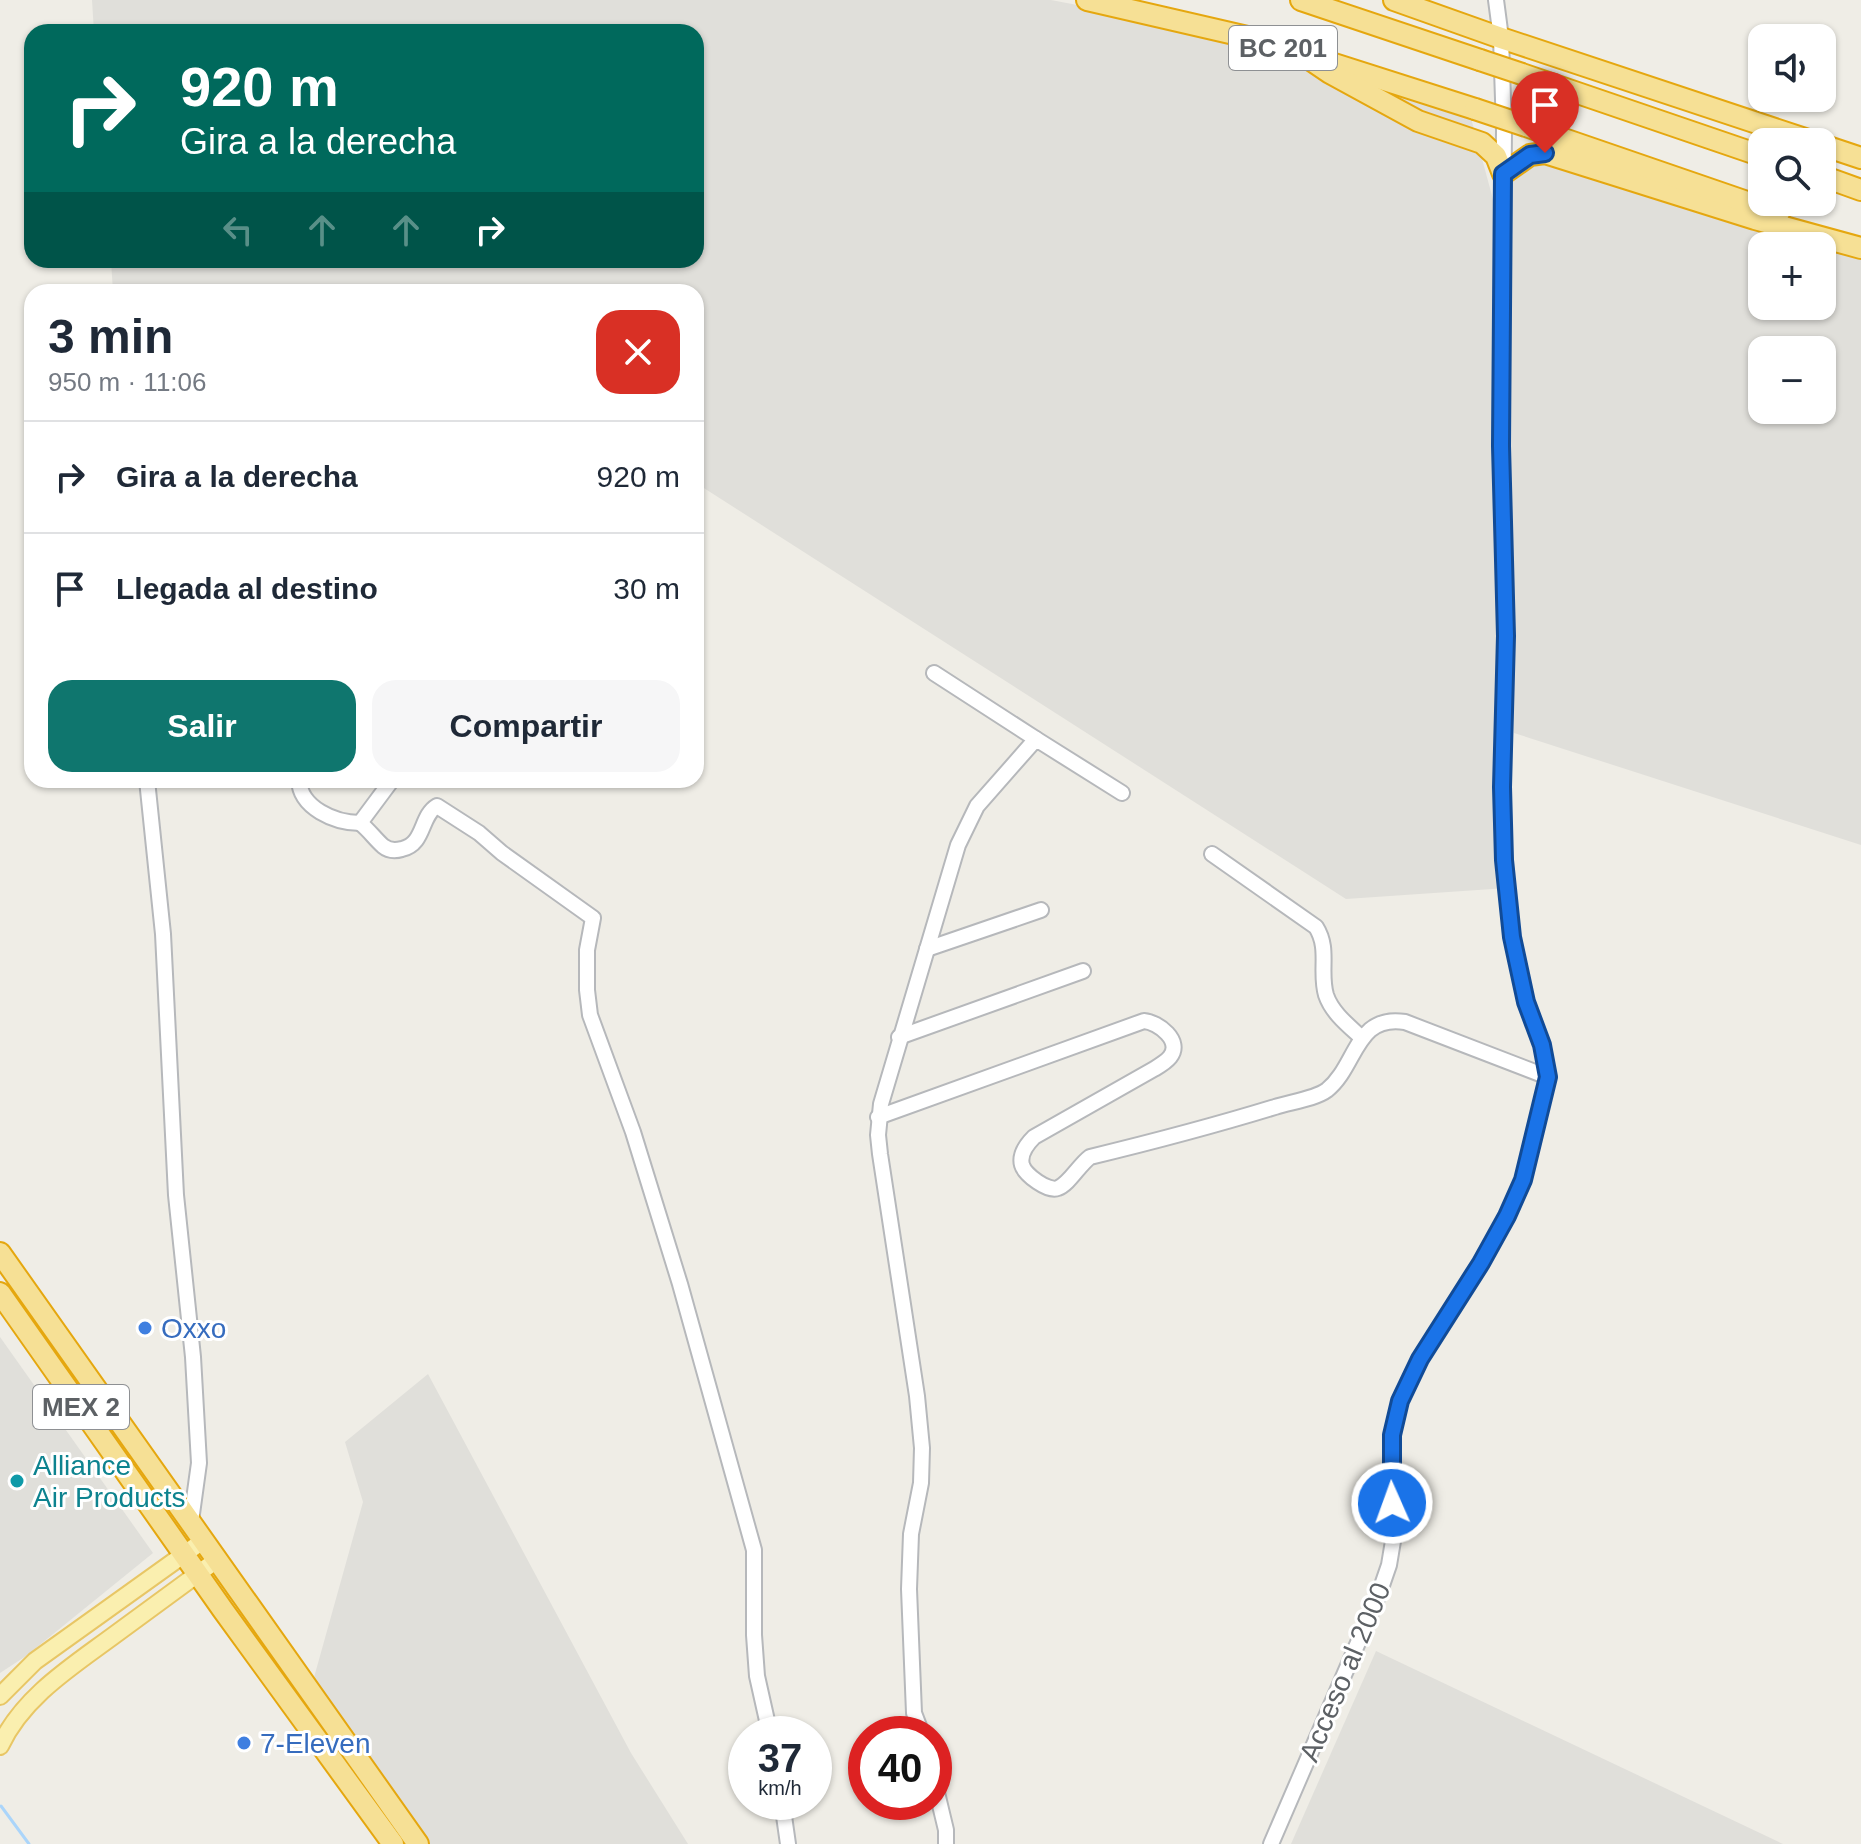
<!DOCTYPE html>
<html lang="es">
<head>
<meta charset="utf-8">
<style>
  body { margin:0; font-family:Helvetica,sans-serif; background:#f6f6f7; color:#1f2937; height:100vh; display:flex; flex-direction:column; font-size:30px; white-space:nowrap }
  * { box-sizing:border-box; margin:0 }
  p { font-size:26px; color:#747a83 }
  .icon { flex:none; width:44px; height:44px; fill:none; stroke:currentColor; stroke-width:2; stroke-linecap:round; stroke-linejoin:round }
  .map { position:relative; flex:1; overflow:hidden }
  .panel { position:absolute; left:24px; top:284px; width:680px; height:504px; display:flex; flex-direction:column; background:#fff; border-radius:24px; box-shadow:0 2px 6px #0004 }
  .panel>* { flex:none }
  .banner { position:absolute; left:24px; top:24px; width:680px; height:244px; border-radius:24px; box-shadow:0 2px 6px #0004; background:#00695c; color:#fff; overflow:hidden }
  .buttons { position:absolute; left:1748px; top:24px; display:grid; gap:16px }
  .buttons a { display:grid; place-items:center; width:88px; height:88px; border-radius:16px; background:#fff; box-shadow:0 2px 6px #0004; font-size:40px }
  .speed { position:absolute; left:728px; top:1716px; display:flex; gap:16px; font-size:40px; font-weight:700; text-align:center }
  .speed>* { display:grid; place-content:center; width:104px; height:104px; border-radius:50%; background:#fff; box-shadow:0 2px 6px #0004; line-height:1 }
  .speed small { font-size:20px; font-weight:400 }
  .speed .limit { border:12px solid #d22; background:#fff; color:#111 }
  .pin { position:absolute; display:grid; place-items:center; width:68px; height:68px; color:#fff; margin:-82px -34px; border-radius:50% 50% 50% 0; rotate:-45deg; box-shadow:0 0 8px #0007 }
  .pin .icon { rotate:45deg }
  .me { position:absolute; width:88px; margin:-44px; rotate:358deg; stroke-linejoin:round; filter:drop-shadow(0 0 6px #0008) }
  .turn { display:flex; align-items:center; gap:28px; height:168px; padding:0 24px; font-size:36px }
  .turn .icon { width:104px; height:104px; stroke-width:2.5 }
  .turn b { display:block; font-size:56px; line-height:68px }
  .lanes { display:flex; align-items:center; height:76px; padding:0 24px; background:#0003; justify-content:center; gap:40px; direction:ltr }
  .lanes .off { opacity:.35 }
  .round { display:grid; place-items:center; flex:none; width:84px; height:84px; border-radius:24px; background:#f6f6f7 }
  .overview { display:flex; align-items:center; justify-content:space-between; height:136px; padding:0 24px }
  h1 { font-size:48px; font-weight:600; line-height:60px }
  .primary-button { display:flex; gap:16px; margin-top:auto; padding:16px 24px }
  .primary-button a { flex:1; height:92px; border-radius:24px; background:#0f766e; color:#fff; font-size:32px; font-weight:600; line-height:92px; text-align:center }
  .primary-button a+a { background:#f6f6f7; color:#1f2937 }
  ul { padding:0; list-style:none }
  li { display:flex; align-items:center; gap:24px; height:112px; padding:0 24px; border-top:2px solid #e0e1e3 }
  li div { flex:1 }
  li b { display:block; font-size:30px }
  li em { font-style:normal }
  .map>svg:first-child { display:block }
</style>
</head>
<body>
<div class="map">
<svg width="1861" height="1844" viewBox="0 0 1861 1844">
  <rect width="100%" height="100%" fill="#efede6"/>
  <g fill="#e0dfda" fill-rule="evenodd">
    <path d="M92 0H1051L1256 39 1468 107 1504 240 1507 888 1346 899 696 483V292H113L111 260H696V32H94Z"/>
    <path d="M1539 162 1861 257V845L1514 733 1508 183ZM1762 246H1822V306H1762ZM1762 350H1822V410H1762Z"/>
    <path d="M0 1337 153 1553 26 1656 0 1673Z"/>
    <path d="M428 1374 631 1753 688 1844H428L313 1681 363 1502 345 1442Z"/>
    <path d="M1376 1651 1783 1844H1291Z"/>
  </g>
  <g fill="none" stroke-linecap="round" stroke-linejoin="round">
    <path stroke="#abd5fa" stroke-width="3" d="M1 1806 29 1844"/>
    <defs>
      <g id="minor">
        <path d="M934 673 1036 739"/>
        <path d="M147 780 163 934 176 1195 193 1357 199 1463 191 1521"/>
        <path d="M299 780C300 808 335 823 360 823"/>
        <path d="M360 823C369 830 375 839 383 846 389 851 395 851 402 849 425 844 420 816 437 806L479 833 502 853 593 918 587 950V990L590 1015 633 1132 680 1284 754 1550V1635L757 1676 770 1734"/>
        <path d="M360 823 392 780"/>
        <path d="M1212 854 1316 927C1330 949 1319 971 1326 995 1332 1013 1349 1026 1362 1038"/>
        <path d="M927 949 1041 910"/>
        <path d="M899 1037 1083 971"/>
        <path d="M878 1117 1144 1021C1158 1022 1183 1041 1170 1057 1166 1062 1159 1066 1154 1069L1034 1137C1027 1144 1019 1154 1022 1165 1025 1175 1048 1192 1058 1188 1069 1184 1079 1165 1090 1157 1152 1142 1213 1126 1275 1107 1290 1102 1315 1099 1327 1090 1357 1066 1355 1014 1405 1022L1548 1077"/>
        <path d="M922 1734 914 1713 909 1589 911 1534 921 1483 922 1448 917 1396 880 1154 878 1135 881 1104 958 845 977 806 1036 739 1122 793"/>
        <path d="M934 1780 946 1830V1844"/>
        <path d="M782 1802 788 1844"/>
        <path d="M1271 1844 1379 1594 1389 1565 1393 1541 1392 1435 1400 1401 1420 1359 1481 1263 1507 1216 1523 1180 1548 1077 1542 1045 1526 1002 1512 937 1504 860 1502 787 1506 636 1501 446 1504 130 1501 38 1496 0"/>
      </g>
      <g id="major">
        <path d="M0 1696 35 1661 204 1540"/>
        <path d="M0 1746C23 1697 71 1667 113 1636 148 1610 183 1585 218 1559"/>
      </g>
      <g id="highway">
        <path d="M1087 0 1256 39 1475 109"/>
        <path d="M1301 0 1480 60"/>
        <path d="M1394 0 1501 38 1814 142"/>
        <path d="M1302 54 1330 73 1418 121 1482 143 1496 156 1503 174 1530 155 1545 153 1755 219 1861 248"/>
        <path d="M1522 74 1762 156"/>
        <path d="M1526 126 1779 213"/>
        <path d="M1822 145 1861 158"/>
        <path d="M1822 176 1861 190"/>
        <path d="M0 1253 418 1844"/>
        <path d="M0 1293 223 1610 393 1844"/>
      </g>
    </defs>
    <use href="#minor" stroke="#b6b8bb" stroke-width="18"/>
    <use href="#major" stroke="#e8c665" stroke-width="20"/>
    <use href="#highway" stroke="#e5a70f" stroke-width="24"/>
    <use href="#minor" stroke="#fff" stroke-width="14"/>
    <use href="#major" stroke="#faefaf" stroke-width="16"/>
    <use href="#highway" stroke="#f6e095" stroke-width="20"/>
    <defs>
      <g id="highway-bridge">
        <path d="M1480 60 1522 74"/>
        <path d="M1475 109 1526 126"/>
      </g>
    </defs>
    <use href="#highway-bridge" stroke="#e5a70f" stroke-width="24" stroke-linecap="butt"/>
    <use href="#highway-bridge" stroke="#f6e095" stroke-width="20"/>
  </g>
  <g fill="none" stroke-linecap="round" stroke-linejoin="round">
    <defs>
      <path id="route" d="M1392 1503V1435L1400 1401 1420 1359 1481 1263 1507 1216 1523 1180 1548 1077 1542 1045 1526 1002 1512 937 1504 860 1502 787 1506 636 1501 446 1503 174 1530 155 1545 153"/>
    </defs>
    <use href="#route" stroke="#114b97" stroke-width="20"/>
    <use href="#route" stroke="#1a73e8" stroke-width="14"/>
  </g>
  <g fill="#3f7fe0" stroke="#fff" stroke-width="3">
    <circle cx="145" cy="1328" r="8"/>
    <circle cx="244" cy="1743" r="8"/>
  </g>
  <circle fill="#0f9aa8" stroke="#fff" stroke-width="3" cx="17" cy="1481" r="8"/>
  <g text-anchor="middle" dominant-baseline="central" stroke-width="6" stroke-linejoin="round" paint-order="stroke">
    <g fill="#fff" stroke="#8e9093" stroke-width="2">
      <rect x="1229" y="26" width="108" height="44" rx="6"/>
      <rect x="33" y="1385" width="96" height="44" rx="6"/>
    </g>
    <g font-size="26" font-weight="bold" fill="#5d6165">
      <text x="1283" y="48">BC 201</text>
      <text x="81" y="1407">MEX 2</text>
    </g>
    <g font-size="28" fill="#366cbe" stroke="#fff" text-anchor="start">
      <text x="161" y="1328">Oxxo</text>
      <text x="260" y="1743">7-Eleven</text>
    </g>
    <g font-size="28" fill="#0d838f" stroke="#fff" text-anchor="start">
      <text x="33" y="1465">Alliance<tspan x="33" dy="32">Air Products</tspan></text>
    </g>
    <g font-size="28" fill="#5d6165" stroke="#fff">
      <text transform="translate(1345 1672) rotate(-67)">Acceso al 2000</text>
    </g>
  </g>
</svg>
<div class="buttons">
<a><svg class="icon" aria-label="sound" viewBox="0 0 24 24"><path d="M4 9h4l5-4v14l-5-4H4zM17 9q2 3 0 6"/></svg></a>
<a><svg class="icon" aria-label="search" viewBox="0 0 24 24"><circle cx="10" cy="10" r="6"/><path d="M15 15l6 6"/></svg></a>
<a>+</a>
<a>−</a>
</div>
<div class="speed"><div>37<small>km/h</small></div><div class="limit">40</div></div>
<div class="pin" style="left:1545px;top:153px;background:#d93025"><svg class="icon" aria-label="arrive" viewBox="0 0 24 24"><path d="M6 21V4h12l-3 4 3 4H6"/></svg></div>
<svg class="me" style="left:1392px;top:1503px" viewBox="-20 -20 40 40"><circle r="17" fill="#1a73e8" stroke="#fff" stroke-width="3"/><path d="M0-11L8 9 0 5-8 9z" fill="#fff"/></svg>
<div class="banner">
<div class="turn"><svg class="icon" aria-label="right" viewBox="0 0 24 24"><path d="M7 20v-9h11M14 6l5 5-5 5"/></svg><div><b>920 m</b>Gira a la derecha</div></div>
<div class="lanes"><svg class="icon off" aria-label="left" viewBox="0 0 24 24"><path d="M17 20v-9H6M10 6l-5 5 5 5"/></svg><svg class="icon off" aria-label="ahead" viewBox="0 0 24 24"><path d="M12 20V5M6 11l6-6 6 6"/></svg><svg class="icon off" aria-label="ahead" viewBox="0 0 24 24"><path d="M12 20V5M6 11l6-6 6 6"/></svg><svg class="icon" aria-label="right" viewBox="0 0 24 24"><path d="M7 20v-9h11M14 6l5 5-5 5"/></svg></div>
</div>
<section class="panel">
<div class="overview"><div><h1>3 min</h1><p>950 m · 11:06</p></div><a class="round" style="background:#d93025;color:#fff"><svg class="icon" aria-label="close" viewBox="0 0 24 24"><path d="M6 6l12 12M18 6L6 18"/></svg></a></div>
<ul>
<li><svg class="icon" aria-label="right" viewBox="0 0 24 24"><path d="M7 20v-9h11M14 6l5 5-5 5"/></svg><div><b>Gira a la derecha</b></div><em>920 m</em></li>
<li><svg class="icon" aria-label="arrive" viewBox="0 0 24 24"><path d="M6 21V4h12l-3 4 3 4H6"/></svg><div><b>Llegada al destino</b></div><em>30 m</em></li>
</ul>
<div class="primary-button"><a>Salir</a><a>Compartir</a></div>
</section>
</div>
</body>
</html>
